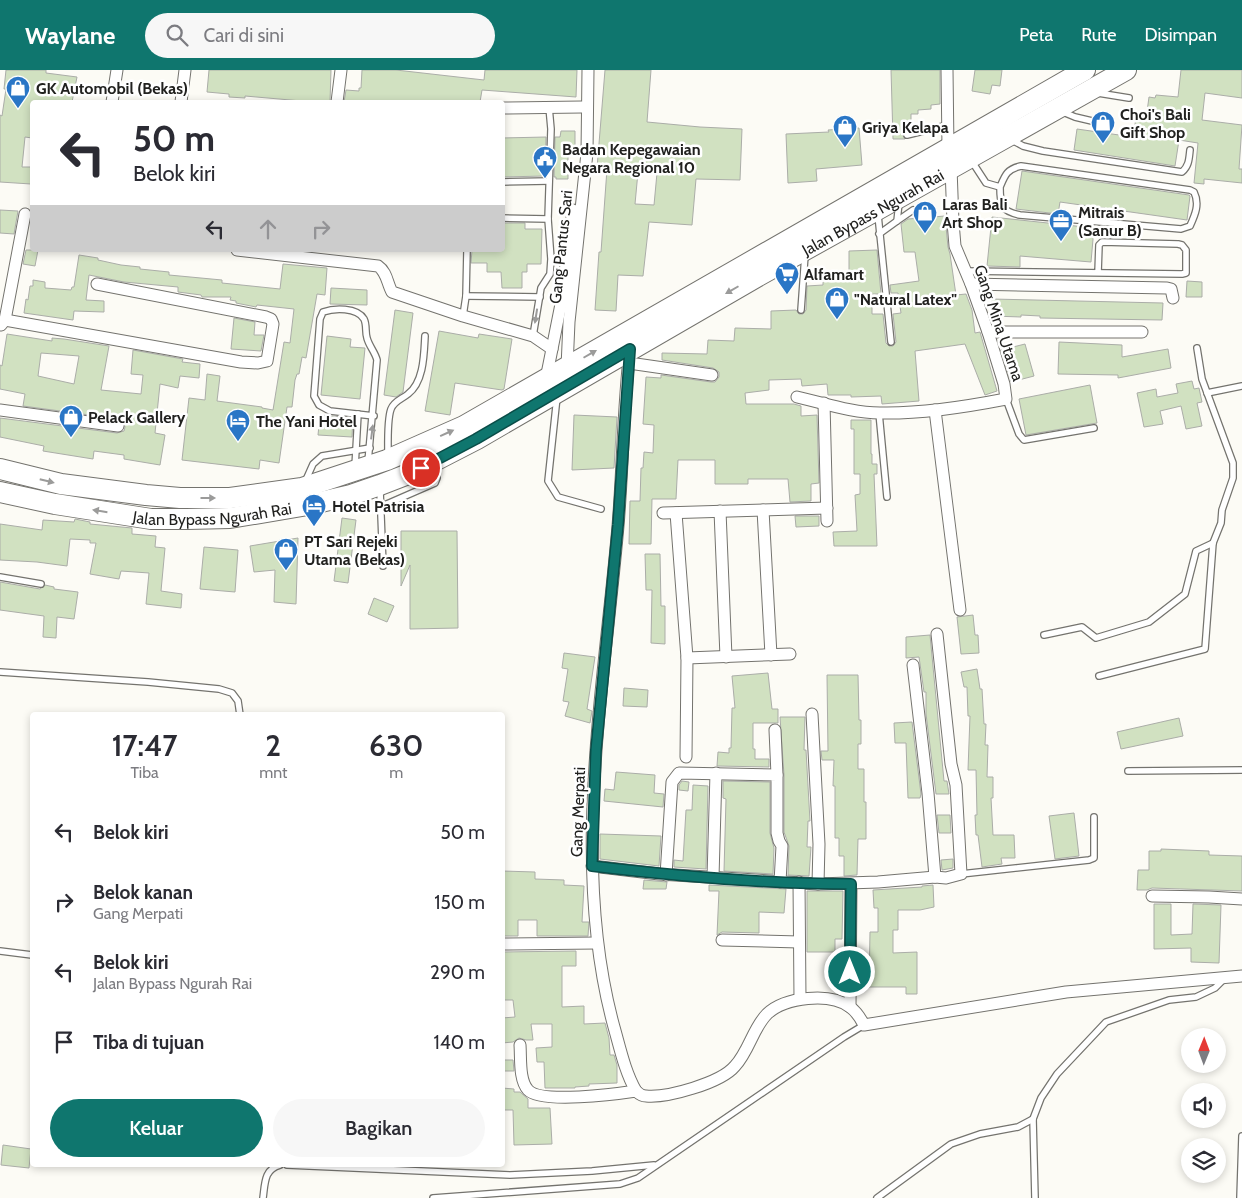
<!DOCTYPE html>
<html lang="id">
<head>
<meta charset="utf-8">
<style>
  body { margin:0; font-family:Cabin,sans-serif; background:#f7f7f7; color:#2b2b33; height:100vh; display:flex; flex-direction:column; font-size:19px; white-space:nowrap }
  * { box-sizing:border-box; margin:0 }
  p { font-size:16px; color:#7c7c81 }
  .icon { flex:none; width:28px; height:28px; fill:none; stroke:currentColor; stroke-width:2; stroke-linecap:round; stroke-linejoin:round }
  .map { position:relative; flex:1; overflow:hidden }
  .sheet { position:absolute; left:30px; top:642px; width:475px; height:455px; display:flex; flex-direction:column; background:#fff; border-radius:5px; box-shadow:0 2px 8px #0003 }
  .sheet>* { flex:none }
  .banner { position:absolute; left:30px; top:30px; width:475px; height:152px; border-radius:5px; box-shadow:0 2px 8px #0003; background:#fff; color:#2b2b33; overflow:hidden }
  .needle { width:32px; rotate:1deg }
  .tools { position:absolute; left:1181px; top:958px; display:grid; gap:10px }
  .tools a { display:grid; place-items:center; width:45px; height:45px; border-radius:50%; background:#fff; box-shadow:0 2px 8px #0003; font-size:25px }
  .pin { position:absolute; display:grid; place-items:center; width:42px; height:42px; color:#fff; margin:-21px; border:2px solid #fff; border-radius:50%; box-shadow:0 1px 5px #0007 }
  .me { position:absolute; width:55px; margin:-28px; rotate:0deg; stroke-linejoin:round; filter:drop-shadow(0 0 4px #0008) }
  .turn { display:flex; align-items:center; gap:18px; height:105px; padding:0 20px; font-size:22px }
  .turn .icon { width:65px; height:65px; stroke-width:2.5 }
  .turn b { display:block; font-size:35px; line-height:42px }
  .lanes { display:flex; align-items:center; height:48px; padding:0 20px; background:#0003; justify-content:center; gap:25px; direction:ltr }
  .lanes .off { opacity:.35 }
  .eta { display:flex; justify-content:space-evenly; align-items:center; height:85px; text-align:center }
  .eta b { font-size:30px; font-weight:600; line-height:35px }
  .action { display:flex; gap:10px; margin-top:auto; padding:10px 20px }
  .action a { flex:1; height:58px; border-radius:30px; background:#0f766e; color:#fff; font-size:20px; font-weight:600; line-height:58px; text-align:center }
  .action a+a { background:#f7f7f7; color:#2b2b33 }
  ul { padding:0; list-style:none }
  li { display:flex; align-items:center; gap:15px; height:70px; padding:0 20px }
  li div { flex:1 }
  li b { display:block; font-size:19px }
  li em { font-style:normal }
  header { display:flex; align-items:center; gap:30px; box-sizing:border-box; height:70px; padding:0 25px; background:#0f766e; color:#fff }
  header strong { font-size:24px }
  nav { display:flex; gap:28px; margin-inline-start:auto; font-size:18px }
  .search { width:350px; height:45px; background:#f7f7f7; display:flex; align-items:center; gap:12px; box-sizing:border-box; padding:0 18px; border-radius:28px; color:#7c7c81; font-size:19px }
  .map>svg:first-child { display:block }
</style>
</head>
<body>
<header>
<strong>Waylane</strong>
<div class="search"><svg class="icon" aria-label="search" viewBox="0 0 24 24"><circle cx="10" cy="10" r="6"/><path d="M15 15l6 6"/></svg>Cari di sini</div>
<nav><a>Peta</a><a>Rute</a><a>Disimpan</a></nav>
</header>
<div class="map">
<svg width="1242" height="1128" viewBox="0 0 1242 1128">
  <rect width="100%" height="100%" fill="#fcfbf5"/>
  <g fill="#d1e1c1" stroke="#abada8" fill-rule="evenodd">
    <path d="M6 0H46V3L77 7 72 32H32V68L25 67 22 97H32L31 114 0 112V45L2 46 6 19H4Z"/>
    <path d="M209 0H331L330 32H313L245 26V28L229 27V24L207 22Z"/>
    <path d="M362 0H396L484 10 485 0H577L576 27 482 20 480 32H344L346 20 359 21V18H361Z"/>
    <path d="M605 0H651L647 52 700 57 742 59 740 110 696 109 692 155 649 152 643 206 618 205 616 241 595 240 599 182H601L607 99 597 98ZM638 102 657 103 654 135 635 134Z"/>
    <path d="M891 0H940V34L931 35V39L918 40V44H911V53L906 54V60L902 64 905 69H893Z"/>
    <path d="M975 0H1002L1000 16 992 15 990 24 972 21Z"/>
    <path d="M1181 0H1242V28L1205 23 1202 50 1242 55 1239 99H1242V113L1204 109V114L1194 113 1198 73 1179 70 1175 96 1074 80 1077 59 1133 67 1136 48 1146 49 1149 27 1155 28 1156 25 1178 27Z"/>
    <path d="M859 58 862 95 816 99 817 111 788 113 786 64 829 62 828 60Z"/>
    <path d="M561 61H575V79H568V109H556V107H554L555 67H560Z"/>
    <path d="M546 67 545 106 502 107V68Z"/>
    <path d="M1022 101 1189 125 1190 126 1187 150 1060 132 1058 144 1016 139Z"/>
    <path d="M0 140 18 141 14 164 0 163Z"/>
    <path d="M945 146 948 177 950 184 956 225 966 224 972 240 975 263 980 262 997 321 985 325 965 274 915 281 919 331 882 334 881 326 851 327V325H828L827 314 802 316 801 309 769 310V320L745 323 746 334H794L801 336V346L817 345 819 413 811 414V431L790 432 788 409H748V414H715V390H678L676 429H652L651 474H629L630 431H640L641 398H643L644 382 653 383 654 355 643 354 646 307 661 308V305L711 312H715L719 307V302L713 298 662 290V283L707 284 708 270 734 271 735 258 771 259V241L796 240 799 244H803L806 240 807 216 823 215V211L849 210V181L877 180 881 224H872V244H883L886 273 889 276H893L896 272 893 244 901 243 898 223H891L890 215 919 211 915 182H904L901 154 908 149Z"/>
    <path d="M992 147 1094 158 1091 192 1020 186V197L987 196Z"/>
    <path d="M502 153H525V159H542L541 194H527V202H522V218H502L501 202H487V193H471L472 180H502Z"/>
    <path d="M26 180H38L35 196 23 194Z"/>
    <path d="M79 185 98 188V190L121 195 140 197V199L169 202V205L222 210V213L280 219 283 194 327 198 325 225 317 224 306 288 302 287 299 304H297L295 310 292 337H287L279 393 260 390 259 399 182 390 189 328 205 330 207 304 220 306 217 331 262 337V338L273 340 284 272 290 273 294 239 257 235 256 237 236 233V231L230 230 231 227H202L201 225 178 222V217L124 212 89 205 86 230 104 231V242L74 241 73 250 24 243 26 229 28 230 30 216H33V210L45 212V218L71 220 72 217H74Z"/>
    <path d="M1187 211 1202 212V227H1186Z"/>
    <path d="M331 218 367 220V235L330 234Z"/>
    <path d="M992 229 1163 233 1162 250 1040 248V246L1021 245V247L992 246Z"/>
    <path d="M395 240 413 243 403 322 396 327 384 325Z"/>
    <path d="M234 248 255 252 254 265H264L261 281 231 279Z"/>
    <path d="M439 261 478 268 479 264 512 269 504 319 502 320 455 313 450 345 425 341Z"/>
    <path d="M7 264 52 271V268L64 269 109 276 101 320 141 324 143 305 131 304 133 280 183 289 182 292 200 294 199 308 180 306 178 318 160 314 155 363 165 365 160 395 124 389V385L94 381 93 389 43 381 44 376 0 367V348L117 363 124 361 125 357 123 350 119 349 23 336 25 324 0 319V295L2 296ZM41 283 79 286 74 314 38 306Z"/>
    <path d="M327 266 351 269 350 277 365 278 360 329 321 325Z"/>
    <path d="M1059 272 1122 275V287L1168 279 1171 298 1118 308V305L1058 304Z"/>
    <path d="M1025 274 1034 306 1011 312 1001 280Z"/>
    <path d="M1192 311 1194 319 1199 318 1202 332 1197 333 1202 356 1186 359 1181 336 1160 341 1163 354 1144 357 1137 323 1156 319 1157 327 1178 323 1176 314Z"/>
    <path d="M1090 315 1097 353 1026 365 1019 329Z"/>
    <path d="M320 345 353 348 352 367 318 365Z"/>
    <path d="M574 345 617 347 614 398 572 400Z"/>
    <path d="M851 350H871V384H872V394H877V404H874L877 476H834L833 462 857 461 855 425 860 424V404H854V359H851Z"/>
    <path d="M795 446H819V456L796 457Z"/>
    <path d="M342 448 356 450 348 513 334 511Z"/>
    <path d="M75 449 90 452V454L132 458V464L156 466 155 477 165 478 161 521 182 524 181 538 146 534 149 503 121 501 119 509 90 504 96 473H90V470L70 469 67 496 37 492 0 490V454L42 460 43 450 74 452Z"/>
    <path d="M401 461H457L458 558 410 559V495L401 516Z"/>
    <path d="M298 468 296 534 274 532 275 500 254 502 250 476Z"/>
    <path d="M204 477 238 480 235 522 200 519Z"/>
    <path d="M645 484H660L661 536H665V574L651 573 652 520H646Z"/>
    <path d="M0 512 40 519 45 515 54 517V519L78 522 74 549 57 547 56 568 43 567 44 546 0 540Z"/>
    <path d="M374 528 394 536 387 552 368 544Z"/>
    <path d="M973 545 975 565H978L979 583 961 584 957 547Z"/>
    <path d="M930 565 944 711H947L949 724H936L926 644V622H924L919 587 906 588V567Z"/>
    <path d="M564 583 595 587 587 639 592 641 590 653 565 646 569 632 563 631 568 599 562 598Z"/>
    <path d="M977 599 980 619H982L984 654H986L985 675H988L987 707H993V728H991L993 765H1014L1015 788H1001L1002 794 982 797 978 765H976L975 745H977L976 700H968L970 646H968L967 617H964L961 602Z"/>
    <path d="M768 603 772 639H778V653H753V679H755V689H769V697L717 696 718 682 729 683V678H731L732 638H735L732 606Z"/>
    <path d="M827 605H858L859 650H861V674H858V699H864V732H866V769H858L857 805 844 806V786H839V768H835V716H833L834 690H822L821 681H828Z"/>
    <path d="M624 618 648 620 647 637 623 636Z"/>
    <path d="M780 647H805L804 680H806L810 751H808L807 777H811L809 806 788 805 789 776 784 762V705Z"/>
    <path d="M1179 648 1183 666 1121 679 1117 662Z"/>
    <path d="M912 652 921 724 920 728H908L906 673H895L894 653Z"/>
    <path d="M616 702 655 705 654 723 664 724 663 737 604 731 605 719 614 720Z"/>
    <path d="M682 711 689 712 688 721 679 720V715Z"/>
    <path d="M723 711 770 712V763L774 778 773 804 724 801 726 729 723 728Z"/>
    <path d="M693 715 708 716 706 799 674 797V790L683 791 686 740H692Z"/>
    <path d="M1074 743 1079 786 1055 789 1049 746Z"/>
    <path d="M937 745H950L951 763H939Z"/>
    <path d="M600 764 661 766 659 796 600 789Z"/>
    <path d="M1161 779 1209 781V785L1242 786V821L1152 818 1147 820H1137L1138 800H1149V781H1161Z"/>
    <path d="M953 789V798L942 800 941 790Z"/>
    <path d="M502 801 535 802V809L564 810V815L584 816 582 852H589L588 866H537V850H518V866H502Z"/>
    <path d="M644 810 667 812 666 819H643Z"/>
    <path d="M709 815 786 819 784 843 759 842V863L722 862 717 865 719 821H709Z"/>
    <path d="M933 815 934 837 920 840H898V860H893V883L917 882V924H906V917H869L870 862H878V838H874L873 820 922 817V816Z"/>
    <path d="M807 821H843L842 869H835V882H807Z"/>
    <path d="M1154 834H1171V865L1192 864 1193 834 1221 835 1219 893 1191 892V878L1154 879Z"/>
    <path d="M576 881V896H562V937L584 936V954L605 953 609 968 610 985H614L617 995V1013L589 1014V1016L575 1017V1018H545L544 992H537L536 978 552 977V954H531L533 970H526L519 968 513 972 502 973V948L515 947 513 930H502V882Z"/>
    <path d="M502 990H513L514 1001H502Z"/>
    <path d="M502 1018 514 1019V1022H520L528 1029V1038H550L552 1074 514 1075 513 1040H502Z"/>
    <path d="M3 1075 31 1079 29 1098 1 1095Z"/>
  </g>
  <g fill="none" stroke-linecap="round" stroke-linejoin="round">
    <defs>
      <g id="service">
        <path d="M1098 23 1129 28"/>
        <path d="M1063 42 1075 47 1109 55"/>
        <path d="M907 65 948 55"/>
        <path d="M1010 69 1023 76 1043 81 1182 102C1189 96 1189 89 1190 80"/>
        <path d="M971 90 986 113 1000 117C1005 105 1007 99 1021 96L1190 120 1194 122C1200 134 1195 145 1190 156L1181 159 1020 145C1001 141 1000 136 1000 117"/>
        <path d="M502 112 549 111"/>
        <path d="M878 145 891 272"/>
        <path d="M502 148 548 149"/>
        <path d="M897 151 913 140"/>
        <path d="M879 164 897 151 899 133"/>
        <path d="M965 201 1182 204 1186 203V180L1182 175 1178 174 1102 172 1099 175 1098 203"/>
        <path d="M466 226 540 227"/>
        <path d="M801 240 805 185"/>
        <path d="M463 246 466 226 467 180"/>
        <path d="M533 266 541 218 550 204 551 189 548 149 551 59 549 37"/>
        <path d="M1207 323 1242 316"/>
        <path d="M557 327 548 411 558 427 601 439"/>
        <path d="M1006 329 1019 364 1024 370 1094 358"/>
        <path d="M879 343 887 427"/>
        <path d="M388 386C388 373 387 350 391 339 394 331 402 329 408 324 424 312 424 284 425 266"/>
        <path d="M368 392 377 290C375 282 369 276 367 268 365 262 367 255 364 249 357 237 334 238 323 242L320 249 314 326 319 335 330 341 374 346"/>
        <path d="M355 397 358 344"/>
        <path d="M305 412 313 394 322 386 370 378"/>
        <path d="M380 420 383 496"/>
        <path d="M380 437 435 413 437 408 433 397"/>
        <path d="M0 507 41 514"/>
        <path d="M1044 565 1082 557 1096 568 1149 552 1185 524 1196 481 1213 473"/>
        <path d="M0 602 148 612 219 619 232 623 238 631 240 645"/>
        <path d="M1099 606 1205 579 1213 473 1221 453 1222 440 1233 408V393L1202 309 1197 278"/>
        <path d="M1128 701 1242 700"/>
        <path d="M961 804 1089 790 1094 788V747"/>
        <path d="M0 881 32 885"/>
        <path d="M1033 1049 1035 1128"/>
        <path d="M287 1095 510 1105 592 1101 654 1095"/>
        <path d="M263 1128C265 1114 264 1099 280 1095"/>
        <path d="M433 1128 620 1114 638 1108 844 967 864 955"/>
        <path d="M877 1128 951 1074 980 1064 1018 1057 1033 1049 1041 1028 1057 1004 1106 952 1169 930 1196 927 1215 918 1224 909"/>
        <path d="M1240 1128 1242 1066"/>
      </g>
      <g id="minor">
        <path d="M947 0 948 78"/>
        <path d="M112 32 117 0"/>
        <path d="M181 32 185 0"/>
        <path d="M337 32 341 0"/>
        <path d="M502 38 582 37"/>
        <path d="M237 180 378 196C387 202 387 213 392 222L463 246 533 266 552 279 546 309"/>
        <path d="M971 214 1167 218 1171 219 1173 228"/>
        <path d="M5 250 241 292 258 293 267 291 273 254 271 249 266 247 97 214"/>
        <path d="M1 255 5 250 25 144"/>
        <path d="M988 262H1142"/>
        <path d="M552 279 561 234 573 140"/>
        <path d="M630 279C623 337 623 397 618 456 604 619 570 797 614 957 620 978 625 1002 636 1021"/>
        <path d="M629 293 712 305"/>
        <path d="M567 297 569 252 587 83 588 0"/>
        <path d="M797 327C824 333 852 343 880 343 922 344 965 337 1006 329L1004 314 988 262 971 214 955 176 953 152 951 98"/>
        <path d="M824 333 827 451"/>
        <path d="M0 340 118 356"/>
        <path d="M935 340 960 540"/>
        <path d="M763 440 771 585"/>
        <path d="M720 441 726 587"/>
        <path d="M663 443 827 438"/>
        <path d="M676 443 687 588 686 687"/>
        <path d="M687 588 790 584"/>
        <path d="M913 595 928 723 935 807"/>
        <path d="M812 644 819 774 818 814"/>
        <path d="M775 660 777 705"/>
        <path d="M592 796 659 804 818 814 878 812 935 807 946 808 961 804 956 715 951 694 937 564"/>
        <path d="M666 805 672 712 679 703 777 705V763L779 771 782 776 780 812"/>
        <path d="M713 807 716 703"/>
        <path d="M799 812 800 929"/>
        <path d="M1152 826 1209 827 1242 829"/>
        <path d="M722 870 799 872"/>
        <path d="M502 874 597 873"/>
        <path d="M850 937 851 814"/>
        <path d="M520 975C521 989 519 1010 528 1020 541 1034 616 1024 636 1021 639 1024 642 1026 646 1026 667 1028 721 1013 735 996 749 981 753 958 767 944 785 927 830 922 850 937 857 942 861 949 864 955L1066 922 1242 906"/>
      </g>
      <g id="trunk">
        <path d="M0 399 61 414 146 425 180 428H230L302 418 387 390 464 356 1085 0"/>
        <path id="s1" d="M0 422 55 434 151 449H187L230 448 308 435 351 425 380 415 411 403 477 369 760 205 877 140 1126 0"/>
      </g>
    </defs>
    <use href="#service" stroke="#74736e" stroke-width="8"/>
    <use href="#minor" stroke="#74736e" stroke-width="13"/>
    <use href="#trunk" stroke="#74736e" stroke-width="22"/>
    <use href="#service" stroke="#fff" stroke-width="5.5"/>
    <use href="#minor" stroke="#fff" stroke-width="11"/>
    <use href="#trunk" stroke="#fff" stroke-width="20"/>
  </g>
  <defs><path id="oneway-solid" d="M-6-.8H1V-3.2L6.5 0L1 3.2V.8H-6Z" transform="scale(1.25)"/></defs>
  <g fill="#9b9b9a">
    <use href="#oneway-solid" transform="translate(732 220) rotate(150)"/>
    <use href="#oneway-solid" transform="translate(536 246) rotate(99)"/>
    <use href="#oneway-solid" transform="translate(590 284) rotate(-30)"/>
    <use href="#oneway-solid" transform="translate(372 362) rotate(-83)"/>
    <use href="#oneway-solid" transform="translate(447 363) rotate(-24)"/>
    <use href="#oneway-solid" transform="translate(47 411) rotate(14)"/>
    <use href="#oneway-solid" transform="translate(208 428)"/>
    <use href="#oneway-solid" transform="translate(100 441) rotate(-171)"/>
  </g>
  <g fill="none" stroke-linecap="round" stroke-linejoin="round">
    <defs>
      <path id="route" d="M421 398 476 369 630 279 618 455 596 680 592 796C676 806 766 814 851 814L850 902"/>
    </defs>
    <use href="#route" stroke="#0a4d48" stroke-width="12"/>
    <use href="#route" stroke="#0f766e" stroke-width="9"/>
  </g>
  <defs>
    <symbol id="shop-pin" viewBox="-11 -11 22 30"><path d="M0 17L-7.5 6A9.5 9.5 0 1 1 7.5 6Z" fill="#2a76c6" stroke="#fff"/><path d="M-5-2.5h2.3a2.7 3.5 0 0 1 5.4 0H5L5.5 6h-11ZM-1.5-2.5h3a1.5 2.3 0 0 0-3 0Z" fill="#fff"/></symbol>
    <symbol id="civic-pin" viewBox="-11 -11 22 30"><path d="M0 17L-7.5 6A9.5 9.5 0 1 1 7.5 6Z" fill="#2a76c6" stroke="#fff"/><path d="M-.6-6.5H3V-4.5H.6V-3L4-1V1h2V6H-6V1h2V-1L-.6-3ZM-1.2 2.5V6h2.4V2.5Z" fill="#fff"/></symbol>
    <symbol id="office-pin" viewBox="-11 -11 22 30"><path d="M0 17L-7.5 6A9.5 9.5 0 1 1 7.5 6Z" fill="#2a76c6" stroke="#fff"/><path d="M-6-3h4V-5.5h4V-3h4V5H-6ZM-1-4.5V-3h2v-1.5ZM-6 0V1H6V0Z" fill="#fff"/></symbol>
    <symbol id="supermarket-pin" viewBox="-11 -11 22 30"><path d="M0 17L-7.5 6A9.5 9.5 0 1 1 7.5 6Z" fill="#2a76c6" stroke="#fff"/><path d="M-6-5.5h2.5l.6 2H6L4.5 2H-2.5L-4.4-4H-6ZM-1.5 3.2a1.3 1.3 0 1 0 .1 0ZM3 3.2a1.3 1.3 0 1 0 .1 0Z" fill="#fff"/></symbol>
    <symbol id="hotel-pin" viewBox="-11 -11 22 30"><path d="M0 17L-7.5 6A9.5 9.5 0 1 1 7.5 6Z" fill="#2a76c6" stroke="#fff"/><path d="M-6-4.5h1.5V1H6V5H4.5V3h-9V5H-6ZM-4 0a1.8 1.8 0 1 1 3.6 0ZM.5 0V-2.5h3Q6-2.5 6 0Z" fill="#fff"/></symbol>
  </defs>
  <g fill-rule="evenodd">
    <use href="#shop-pin" x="4" y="4" width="28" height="38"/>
    <use href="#shop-pin" x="1089" y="39" width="28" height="38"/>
    <use href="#shop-pin" x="831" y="43" width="28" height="38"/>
    <use href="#civic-pin" x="531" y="74" width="28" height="38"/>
    <use href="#shop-pin" x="911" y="129" width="28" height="38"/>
    <use href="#office-pin" x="1047" y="137" width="28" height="38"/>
    <use href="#supermarket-pin" x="773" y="190" width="28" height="38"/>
    <use href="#shop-pin" x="823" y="215" width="28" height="38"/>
    <use href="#shop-pin" x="57" y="333" width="28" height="38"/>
    <use href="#hotel-pin" x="224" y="337" width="28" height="38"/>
    <use href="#hotel-pin" x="300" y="422" width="28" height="38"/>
    <use href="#shop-pin" x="272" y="466" width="28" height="38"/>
  </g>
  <g text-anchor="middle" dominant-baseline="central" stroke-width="5" stroke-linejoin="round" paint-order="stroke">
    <g font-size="16" font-weight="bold" fill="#21211f" stroke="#fff" text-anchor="start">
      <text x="36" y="18">GK Automobil (Bekas)</text>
      <text x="1120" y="44">Choi's Bali<tspan x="1120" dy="18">Gift Shop</tspan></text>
      <text x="862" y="57">Griya Kelapa</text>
      <text x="562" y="79">Badan Kepegawaian<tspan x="562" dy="18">Negara Regional 10</tspan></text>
      <text x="942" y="134">Laras Bali<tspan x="942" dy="18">Art Shop</tspan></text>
      <text x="1078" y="142">Mitrais<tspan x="1078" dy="18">(Sanur B)</tspan></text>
      <text x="804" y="204">Alfamart</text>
      <text x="854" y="229">"Natural Latex"</text>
      <text x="88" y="347">Pelack Gallery</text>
      <text x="256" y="351">The Yani Hotel</text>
      <text x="332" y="436">Hotel Patrisia</text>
      <text x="304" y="471">PT Sari Rejeki<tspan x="304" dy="18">Utama (Bekas)</tspan></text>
    </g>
    <g font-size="16" fill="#21211f" stroke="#fff">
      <text stroke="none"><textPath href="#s1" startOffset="950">Jalan Bypass Ngurah Rai</textPath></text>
      <text transform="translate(561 177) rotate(-84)">Gang Pantus Sari</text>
      <text transform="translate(999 253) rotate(71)">Gang Mina Utama</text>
      <text stroke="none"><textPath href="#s1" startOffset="215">Jalan Bypass Ngurah Rai</textPath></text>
      <text transform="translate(578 742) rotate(-88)">Gang Merpati</text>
    </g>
  </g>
</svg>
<div class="tools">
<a><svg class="needle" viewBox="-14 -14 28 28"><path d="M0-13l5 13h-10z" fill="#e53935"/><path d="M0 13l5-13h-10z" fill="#7c7c81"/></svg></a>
<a><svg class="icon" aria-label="sound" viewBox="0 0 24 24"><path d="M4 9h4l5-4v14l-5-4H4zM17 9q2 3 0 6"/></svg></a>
<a><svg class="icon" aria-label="layers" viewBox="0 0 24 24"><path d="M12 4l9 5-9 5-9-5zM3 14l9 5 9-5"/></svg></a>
</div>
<div class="pin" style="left:421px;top:398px;background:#d93025"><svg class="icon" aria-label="arrive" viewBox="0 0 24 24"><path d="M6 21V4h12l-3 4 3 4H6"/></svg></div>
<svg class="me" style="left:850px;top:902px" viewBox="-20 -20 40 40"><circle r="17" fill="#0f766e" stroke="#fff" stroke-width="3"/><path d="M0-11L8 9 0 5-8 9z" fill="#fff"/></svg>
<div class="banner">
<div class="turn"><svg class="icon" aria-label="left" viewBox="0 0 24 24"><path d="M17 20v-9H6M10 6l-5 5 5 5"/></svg><div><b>50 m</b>Belok kiri</div></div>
<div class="lanes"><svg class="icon" aria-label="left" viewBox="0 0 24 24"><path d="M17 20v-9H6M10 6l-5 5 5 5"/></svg><svg class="icon off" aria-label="ahead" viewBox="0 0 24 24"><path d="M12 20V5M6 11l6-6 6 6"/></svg><svg class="icon off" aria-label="right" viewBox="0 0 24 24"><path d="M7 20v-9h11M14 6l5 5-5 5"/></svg></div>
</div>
<section class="sheet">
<div class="eta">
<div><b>17:47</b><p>Tiba</p></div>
<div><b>2</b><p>mnt</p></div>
<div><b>630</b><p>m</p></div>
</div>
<ul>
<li><svg class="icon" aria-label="left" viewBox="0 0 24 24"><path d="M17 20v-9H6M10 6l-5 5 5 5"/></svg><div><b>Belok kiri</b></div><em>50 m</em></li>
<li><svg class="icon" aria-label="right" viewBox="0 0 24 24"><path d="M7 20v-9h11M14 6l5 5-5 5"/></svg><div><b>Belok kanan</b><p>Gang Merpati</p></div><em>150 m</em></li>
<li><svg class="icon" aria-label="left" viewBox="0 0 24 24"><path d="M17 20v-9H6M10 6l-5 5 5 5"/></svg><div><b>Belok kiri</b><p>Jalan Bypass Ngurah Rai</p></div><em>290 m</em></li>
<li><svg class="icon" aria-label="arrive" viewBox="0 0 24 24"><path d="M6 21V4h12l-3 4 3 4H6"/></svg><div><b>Tiba di tujuan</b></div><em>140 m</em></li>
</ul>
<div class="action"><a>Keluar</a><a>Bagikan</a></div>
</section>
</div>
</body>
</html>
